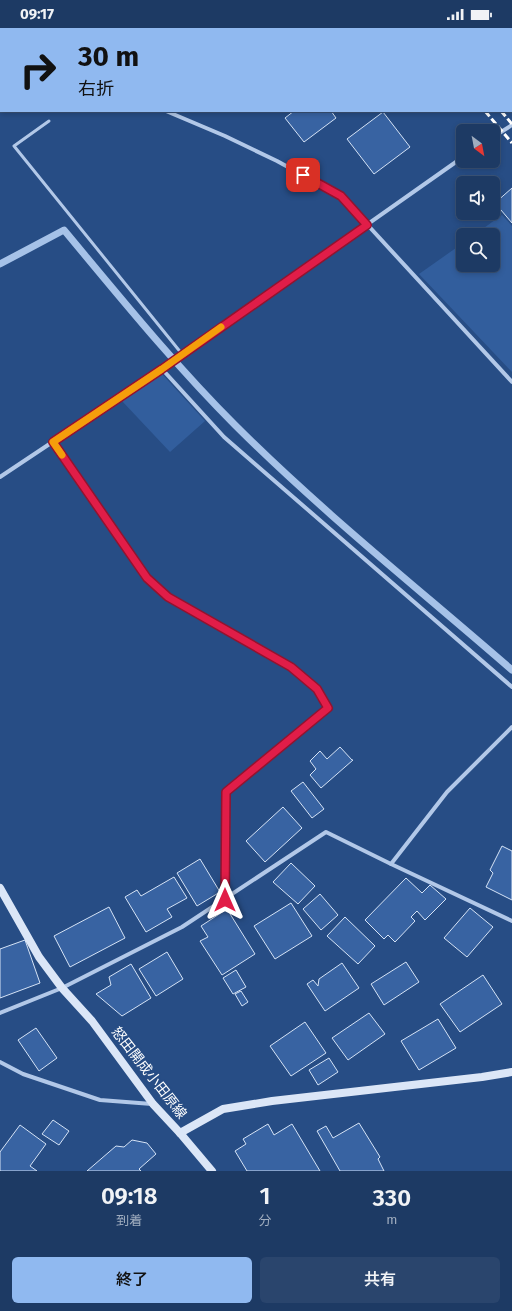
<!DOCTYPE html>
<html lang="ja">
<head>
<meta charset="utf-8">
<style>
  body { margin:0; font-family:"Fira Sans","Noto Sans JP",sans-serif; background:#2a456d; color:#f1f3f6; height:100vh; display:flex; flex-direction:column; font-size:15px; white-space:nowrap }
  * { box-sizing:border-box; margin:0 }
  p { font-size:13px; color:#a0adbf }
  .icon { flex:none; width:22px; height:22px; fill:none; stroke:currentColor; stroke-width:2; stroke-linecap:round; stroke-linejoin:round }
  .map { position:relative; height:1143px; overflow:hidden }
  .details { display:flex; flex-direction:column; background:#1d3a64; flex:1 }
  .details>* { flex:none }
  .guide { position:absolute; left:0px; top:0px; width:512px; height:84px; box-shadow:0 2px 6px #0003,0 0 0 1px #3b5478; background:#90b9f0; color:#111; overflow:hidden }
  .needle { width:26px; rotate:148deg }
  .controls { position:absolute; left:456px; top:96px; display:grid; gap:8px }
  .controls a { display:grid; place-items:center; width:44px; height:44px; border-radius:6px; background:#1d3a64; box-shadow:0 2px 6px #0003,0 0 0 1px #3b5478; font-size:20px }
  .pin { position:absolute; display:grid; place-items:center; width:34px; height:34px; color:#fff; margin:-17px; border-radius:8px; box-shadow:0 2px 6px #0006 }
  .me { position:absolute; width:44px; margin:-22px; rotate:0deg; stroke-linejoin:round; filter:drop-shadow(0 0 3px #0008) }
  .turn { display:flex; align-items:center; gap:14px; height:84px; padding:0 12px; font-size:18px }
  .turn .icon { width:52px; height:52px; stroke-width:2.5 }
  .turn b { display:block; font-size:28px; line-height:34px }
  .eta { display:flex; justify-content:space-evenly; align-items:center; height:68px; text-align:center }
  .eta b { font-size:24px; font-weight:600; line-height:28px }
  .primary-button { display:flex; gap:8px; margin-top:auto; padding:8px 12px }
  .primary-button a { flex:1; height:46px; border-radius:6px; background:#90b9f0; color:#111; font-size:16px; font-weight:600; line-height:46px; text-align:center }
  .primary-button a+a { background:#2a456d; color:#f1f3f6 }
  .status { display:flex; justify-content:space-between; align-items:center; height:28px; padding:0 20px; background:#1d3a64; direction:ltr }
  .status svg { height:11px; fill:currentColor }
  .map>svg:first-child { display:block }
</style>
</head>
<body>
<div class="status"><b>09:17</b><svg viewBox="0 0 49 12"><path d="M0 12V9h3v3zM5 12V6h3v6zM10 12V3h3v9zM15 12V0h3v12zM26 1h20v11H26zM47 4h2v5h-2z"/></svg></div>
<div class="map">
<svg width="512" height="1143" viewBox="0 0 512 1143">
  <rect width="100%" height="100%" fill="#274d85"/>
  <g fill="#325e9d">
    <path d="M502 187 512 198V344L419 246 463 215V237H493V207H474Z"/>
    <path d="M162 346 205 393 170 424 122 373Z"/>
  </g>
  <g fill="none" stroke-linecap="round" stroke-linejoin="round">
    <path stroke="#a6c2e8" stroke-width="7" d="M0 236 64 202C119 268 174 336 235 397 322 484 419 561 512 642"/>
  </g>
  <g fill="#3863a2" stroke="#d5e3f6">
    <path d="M294 83H331L336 90 304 114 285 90Z"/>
    <path d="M383 84 410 119 374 146 347 111Z"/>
    <path d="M512 160V195L495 175Z"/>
    <path d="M340 719 352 732H353L321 760 310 747 316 741 310 733 320 723 327 731Z"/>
    <path d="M303 754 324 781 312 790 291 763Z"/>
    <path d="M283 779 302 800 265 834 246 813Z"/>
    <path d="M502 818 512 823V872L486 859 493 845 490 842Z"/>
    <path d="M200 831 220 864 197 878 177 845Z"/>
    <path d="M291 835 315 858 298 876 273 854Z"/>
    <path d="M174 849 187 870 167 881 172 889 146 904 125 869 137 862 141 868Z"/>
    <path d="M406 850 422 865 430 857 446 871 425 892 417 883 411 889 415 893 395 914 388 907 384 911 365 892Z"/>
    <path d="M320 866 338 887 321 902 303 881Z"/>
    <path d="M291 875 312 908 275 931 254 898Z"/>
    <path d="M109 879 125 910 70 939 54 908Z"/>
    <path d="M470 880 493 899 467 929 444 910Z"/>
    <path d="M227 881 255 926 222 947 200 913 208 909 201 898Z"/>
    <path d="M345 889 375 918 358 936 327 908Z"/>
    <path d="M25 912 40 955 0 970V921Z"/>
    <path d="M167 924 183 951 156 968 139 941Z"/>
    <path d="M406 934 419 954 384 977 371 956Z"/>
    <path d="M342 935 359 960 325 983 307 956 313 952 318 958 319 951Z"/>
    <path d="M131 936 151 970 122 988 96 966 111 957 109 949Z"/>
    <path d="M236 942 246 959 233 966 223 950Z"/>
    <path d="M483 947 502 976 460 1004 440 976Z"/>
    <path d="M241 963 248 974 242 978 235 966Z"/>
    <path d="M369 985 385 1006 348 1032 332 1010Z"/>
    <path d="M438 991 456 1020 419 1042 401 1013Z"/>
    <path d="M305 994 326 1025 291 1048 270 1018Z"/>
    <path d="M36 1000 57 1030 39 1043 18 1012Z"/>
    <path d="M329 1030 338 1044 318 1057 309 1042Z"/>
    <path d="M53 1092 69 1103 59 1117 42 1106Z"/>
    <path d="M359 1095 380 1129 378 1131 384 1143H340L317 1103 326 1098 333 1110Z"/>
    <path d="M268 1096 274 1107 292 1096 320 1143H247L235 1123 246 1116 243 1111Z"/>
    <path d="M20 1097 46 1116 30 1138 37 1143H0V1124Z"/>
    <path d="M132 1112 147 1115 156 1126 139 1141 141 1143H87L116 1118 124 1119Z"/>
  </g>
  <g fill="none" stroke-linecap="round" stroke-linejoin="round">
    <path stroke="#b2c8e8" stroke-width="3" d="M49 93 14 118 182 326"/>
    <g stroke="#b2c8e8" stroke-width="4">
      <path d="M0 28H1"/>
      <path d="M166 83 225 108 277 133 341 168 512 354"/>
      <path d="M493 109 512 97"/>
      <path d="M162 341 224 409 512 659"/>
      <path d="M53 414 147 550 168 569 291 639 317 661 328 680 226 764 225 872"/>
      <path d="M0 449 162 341 463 129"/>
      <path d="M512 699 447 764 391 836 512 893"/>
      <path d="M0 985 62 960 182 899 326 804 391 836"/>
      <path d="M0 1034 23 1046 100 1072 152 1076"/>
    </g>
    <g stroke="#dbe6f7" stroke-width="8">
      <path d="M0 860 39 929 62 960 92 993 153 1076 180 1105 212 1143"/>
      <path d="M180 1105 223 1081 272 1073 482 1049 512 1044"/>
    </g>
    <g stroke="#fff" stroke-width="3" stroke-dasharray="7 3" stroke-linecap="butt">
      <path d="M415 0 416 1"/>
      <path d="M432 0 433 1"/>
      <path d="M485 83 512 115"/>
      <path d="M501 83 512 96"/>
    </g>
  </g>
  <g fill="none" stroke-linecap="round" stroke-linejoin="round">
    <defs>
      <path id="route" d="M225 872 226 764 328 680 317 661 291 639 168 569 147 550 53 414 162 341 367 197 341 168 303 147"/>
    </defs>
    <use href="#route" stroke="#92132f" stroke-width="10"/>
    <use href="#route" stroke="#e11d48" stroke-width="7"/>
    <path stroke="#f59e0b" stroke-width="7" d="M62 427 53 414 162 341 221 299"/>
  </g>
  <g text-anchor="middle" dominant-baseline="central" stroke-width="4" stroke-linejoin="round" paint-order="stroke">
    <g font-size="14" fill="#fff" stroke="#274d85">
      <text transform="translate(149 1045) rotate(52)">怒田開成小田原線</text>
    </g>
  </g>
</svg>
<div class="controls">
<a><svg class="needle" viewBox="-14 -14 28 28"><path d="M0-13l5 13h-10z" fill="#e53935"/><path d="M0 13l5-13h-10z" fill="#a0adbf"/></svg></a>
<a><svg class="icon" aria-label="sound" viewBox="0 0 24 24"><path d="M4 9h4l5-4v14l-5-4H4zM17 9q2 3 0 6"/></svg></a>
<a><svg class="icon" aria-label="search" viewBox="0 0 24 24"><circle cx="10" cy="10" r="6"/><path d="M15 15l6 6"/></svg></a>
</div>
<div class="pin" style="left:303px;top:147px;background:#d93025"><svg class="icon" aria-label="arrive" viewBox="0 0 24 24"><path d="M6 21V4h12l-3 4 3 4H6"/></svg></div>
<svg class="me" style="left:225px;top:872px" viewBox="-20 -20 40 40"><path d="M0-17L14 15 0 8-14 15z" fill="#e11d48" stroke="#fff" stroke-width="4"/></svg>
<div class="guide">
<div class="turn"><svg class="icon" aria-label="right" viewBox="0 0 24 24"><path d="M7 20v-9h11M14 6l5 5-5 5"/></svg><div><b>30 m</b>右折</div></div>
</div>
</div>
<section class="details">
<div class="eta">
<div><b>09:18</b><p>到着</p></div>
<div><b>1</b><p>分</p></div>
<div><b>330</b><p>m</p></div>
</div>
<div class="primary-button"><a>終了</a><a>共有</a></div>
</section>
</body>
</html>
